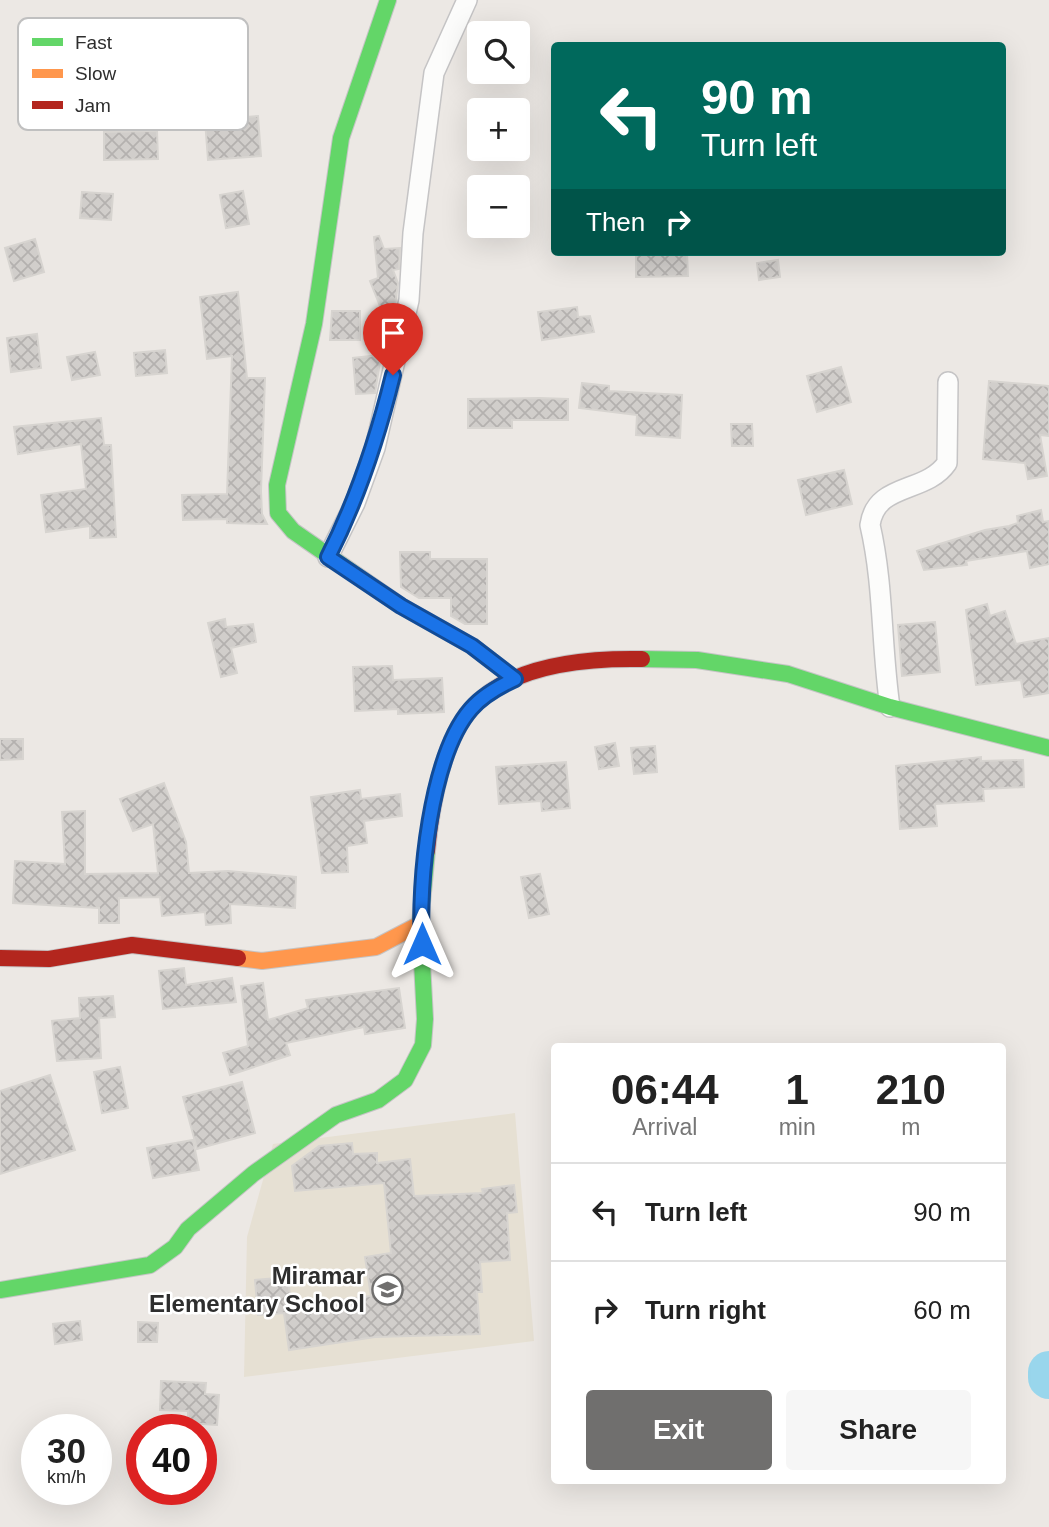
<!DOCTYPE html>
<html lang="en">
<head>
<meta charset="utf-8">
<style>
  body { margin:0; font-family:Arial,sans-serif; background:#f6f6f6; color:#222; height:100vh; display:flex; flex-direction:column; font-size:26px; white-space:nowrap }
  * { box-sizing:border-box; margin:0 }
  p { font-size:23px; color:#767676 }
  .icon { flex:none; width:38px; height:38px; fill:none; stroke:currentColor; stroke-width:2; stroke-linecap:round; stroke-linejoin:round }
  .map { position:relative; flex:1; overflow:hidden }
  .panel { position:absolute; left:551px; top:1043px; width:455px; height:441px; display:flex; flex-direction:column; background:#fff; border-radius:7px; box-shadow:0 7px 28px #0002 }
  .panel>* { flex:none }
  .guide { position:absolute; left:551px; top:42px; width:455px; height:214px; border-radius:7px; box-shadow:0 7px 28px #0002; background:#00695c; color:#fff; overflow:hidden }
  .fabs { position:absolute; left:467px; top:21px; display:grid; gap:14px }
  .fabs a { display:grid; place-items:center; width:63px; height:63px; border-radius:7px; background:#fff; box-shadow:0 7px 28px #0002; font-size:35px }
  .speed { position:absolute; left:21px; top:1414px; display:flex; gap:14px; font-size:35px; font-weight:700; text-align:center }
  .speed>* { display:grid; place-content:center; width:91px; height:91px; border-radius:50%; background:#fff; box-shadow:0 7px 28px #0002; line-height:1 }
  .speed small { font-size:18px; font-weight:400 }
  .speed .limit { border:10px solid #d22; background:#fff; color:#111 }
  .pin { position:absolute; display:grid; place-items:center; width:60px; height:60px; color:#fff; margin:-72px -30px; border-radius:50% 50% 50% 0; rotate:-45deg; box-shadow:0 0 7px #0007 }
  .pin .icon { rotate:45deg }
  .me { position:absolute; width:77px; margin:-38px; rotate:0deg; stroke-linejoin:round; filter:drop-shadow(0 0 5px #0008) }
  .turn { display:flex; align-items:center; gap:24px; height:147px; padding:0 35px; font-size:32px }
  .turn .icon { width:91px; height:91px; stroke-width:2.5 }
  .turn b { display:block; font-size:49px; line-height:60px }
  .then { display:flex; align-items:center; height:66px; padding:0 35px; background:#0003; gap:14px; font-size:26px }
  .eta { display:flex; justify-content:space-evenly; align-items:center; height:119px; text-align:center }
  .eta b { font-size:42px; font-weight:700; line-height:49px }
  .primary-button { display:flex; gap:14px; margin-top:auto; padding:14px 35px }
  .primary-button a { flex:1; height:80px; border-radius:7px; background:#706f6e; color:#fff; font-size:28px; font-weight:700; line-height:80px; text-align:center }
  .primary-button a+a { background:#f6f6f6; color:#222 }
  ul { padding:0; list-style:none }
  li { display:flex; align-items:center; gap:21px; height:98px; padding:0 35px; border-top:2px solid #e0e0e0 }
  li div { flex:1 }
  li b { display:block; font-size:26px }
  li em { font-style:normal }
  .map>svg:first-child { display:block }
</style>
</head>
<body>
<div class="map">
<svg width="1049" height="1527" viewBox="0 0 1049 1527">
  <defs>
    <pattern id="building-cross-hatch" width="8" height="8" patternUnits="userSpaceOnUse" patternTransform="scale(1.75)"><rect width="8" height="8" fill="#d1cecb"/><path d="M0 0l8 8M0 8l8-8" fill="none" stroke="#b4b1af"/></pattern>
  </defs>
  <rect width="100%" height="100%" fill="#ece8e4"/>
  <path fill="#e6e0d3" d="M515 1113 534 1341 244 1377 247 1237 273 1144Z"/>
  <g fill="none" stroke-linecap="round" stroke-linejoin="round">
    <path stroke="#99d6ec" stroke-width="42" d="M1049 1372V1378"/>
  </g>
  <g fill="url(#building-cross-hatch)" stroke="#d7d4d0" stroke-width="2">
    <path d="M258 116 261 156 208 160 205 120Z"/>
    <path d="M157 131 158 159 104 160V132Z"/>
    <path d="M243 191 249 224 226 228 220 195Z"/>
    <path d="M82 192 113 194 111 220 80 218Z"/>
    <path d="M379 236 384 249 400 248 399 269 393 270 398 283 395 306 382 311 370 281 378 278 374 237Z"/>
    <path d="M35 239 44 272 14 281 5 248Z"/>
    <path d="M636 252H687L688 276 636 277Z"/>
    <path d="M778 260 780 277 759 280 757 263Z"/>
    <path d="M238 292 247 378H265L261 491 262 514 267 524 227 523V519L183 520 182 495 227 494 232 356 207 359 200 297Z"/>
    <path d="M577 307 578 317 590 316 594 332 542 340 538 312Z"/>
    <path d="M332 311H360V340H330Z"/>
    <path d="M37 334 41 368 11 372 7 338Z"/>
    <path d="M165 350 167 373 136 376 134 353Z"/>
    <path d="M95 352 100 375 72 380 67 357Z"/>
    <path d="M381 355 375 393 356 394 353 358Z"/>
    <path d="M841 367 851 402 817 412 807 376Z"/>
    <path d="M989 381 1049 386V436L1040 435 1047 476 1028 479 1025 463 983 459Z"/>
    <path d="M582 383 609 386V391L682 395 680 438 636 435 637 415 579 408Z"/>
    <path d="M539 398 568 399V420H512V428H468V399Z"/>
    <path d="M101 418 104 445H111L116 537 90 538V526L46 532 41 495 86 489 81 444 18 454 14 427Z"/>
    <path d="M731 424H752L753 446H732Z"/>
    <path d="M844 470 852 504 806 515 798 480Z"/>
    <path d="M1041 510 1043 522 1049 521V564L1030 568 1027 551 966 561 967 565 924 570 917 551 985 530 1009 526 1018 523 1017 516Z"/>
    <path d="M400 552H430V559H487V624H465L451 616V598H419L401 587Z"/>
    <path d="M987 604 990 616 1005 611 1016 644 1049 638V693L1024 697 1021 680 976 685 966 610Z"/>
    <path d="M225 619 226 627 253 624 256 642 231 648 237 673 221 677 208 623Z"/>
    <path d="M935 622 940 672 902 676 898 625Z"/>
    <path d="M392 666 393 680 442 678 444 712 398 714V709L355 711 353 667Z"/>
    <path d="M0 739H23V759L0 760Z"/>
    <path d="M615 743 619 766 599 769 595 747Z"/>
    <path d="M655 746 657 772 634 774 631 748Z"/>
    <path d="M981 757V761L1023 760 1024 787 983 789 984 801 935 804 937 826 900 829 896 766Z"/>
    <path d="M566 762 570 808 542 811 541 801 499 804 496 767Z"/>
    <path d="M164 783 186 842 189 873 228 871 296 877 295 908 230 904 231 923 206 925 205 912 162 916 160 897 119 898V923H99V908L13 903 15 861 65 864 62 812 85 811V874L158 873 153 824 133 831 120 799Z"/>
    <path d="M360 790 361 799 400 794 402 816 364 821 367 843 347 846 348 872 322 873 311 797Z"/>
    <path d="M540 874 549 914 529 918 521 877Z"/>
    <path d="M184 968 186 985 232 978 236 1002 163 1009 159 971Z"/>
    <path d="M263 983 268 1020 308 1008 306 1000 399 988 405 1028 365 1034 364 1027 286 1043 290 1055 230 1075 223 1053 248 1046 241 986Z"/>
    <path d="M113 996 115 1017 99 1018 101 1058 57 1061 52 1021 80 1018 79 998Z"/>
    <path d="M120 1067 128 1108 102 1113 94 1072Z"/>
    <path d="M50 1075 75 1150 0 1174V1091Z"/>
    <path d="M242 1082 255 1133 197 1149 183 1097Z"/>
    <path d="M193 1140 199 1170 153 1178 147 1148Z"/>
    <path d="M352 1143 353 1154 377 1153V1163L410 1159 414 1196 483 1193 482 1189 514 1185 517 1212 507 1213 510 1260 480 1262 482 1292H477L480 1334 375 1337 289 1350 284 1313 258 1315 255 1280 288 1277 291 1306 371 1296 365 1257 391 1253 384 1183 295 1191 292 1166 319 1146Z"/>
    <path d="M80 1321 82 1340 55 1344 53 1324Z"/>
    <path d="M138 1322 158 1323 157 1342H138Z"/>
    <path d="M161 1381 206 1383 205 1394 219 1395 217 1425 188 1423V1411L160 1410Z"/>
  </g>
  <g fill="none" stroke-linecap="round" stroke-linejoin="round">
    <defs>
      <g id="street">
        <path d="M328 557 355 503 375 448 409 300 413 233 434 73 467 0"/>
        <path d="M890 707C881 646 884 585 870 525 876 482 926 494 947 463L948 382"/>
      </g>
      <g id="fast">
        <path d="M388 0 341 138 314 324 277 485 278 513 293 531 401 606 472 646 515 679"/>
        <path d="M642 659 697 660 788 674 890 707 1049 748"/>
        <path d="M0 1290 150 1265 175 1247 188 1229 253 1174 336 1115 378 1100 405 1080 423 1045 425 1019 420 924 427 851"/>
      </g>
      <path id="slow" d="M238 958 262 961 376 947 420 924"/>
      <g id="jam">
        <path d="M427 851C431 808 442 742 471 709 510 664 588 658 642 659"/>
        <path d="M0 958 49 959 132 945 238 958"/>
      </g>
    </defs>
    <use href="#street" stroke="#c5c4c5" stroke-width="22"/>
    <use href="#fast" stroke="#c5c4c5" stroke-width="18"/>
    <use href="#slow" stroke="#c5c4c5" stroke-width="18"/>
    <use href="#jam" stroke="#c5c4c5" stroke-width="18"/>
    <use href="#street" stroke="#fcfcfb" stroke-width="19"/>
    <use href="#fast" stroke="#63d668" stroke-width="16"/>
    <use href="#slow" stroke="#ff974d" stroke-width="16"/>
    <use href="#jam" stroke="#b3261e" stroke-width="16"/>
  </g>
  <g fill="none" stroke-linecap="round" stroke-linejoin="round">
    <defs>
      <path id="route" d="M393 375C377 440 358 498 328 557L401 606 472 646 515 679C500 686 482 696 471 709 430 756 418 883 422 944"/>
    </defs>
    <use href="#route" stroke="#114b97" stroke-width="18"/>
    <use href="#route" stroke="#1a73e8" stroke-width="12"/>
  </g>
  <defs>
    <symbol id="school-ring" viewBox="-11 -11 22 22"><circle r="9.5" fill="#fff" stroke="#706f6e" stroke-width="1.5"/><path d="M0-5L7-2L0 1L-7-2ZM-4 1L0 2.5L4 1V4Q0 6-4 4Z" fill="#706f6e"/></symbol>
  </defs>
  <g fill-rule="evenodd">
    <use href="#school-ring" x="370" y="1272" width="35" height="35"/>
  </g>
  <g text-anchor="middle" dominant-baseline="central" stroke-width="5" stroke-linejoin="round" paint-order="stroke">
    <g font-size="24" font-weight="bold" fill="#2e2e2e" stroke="#fff" text-anchor="end">
      <text x="365" y="1275">Miramar<tspan x="365" dy="28">Elementary School</tspan></text>
    </g>
  </g>
  <rect x="18" y="18" width="230" height="112" rx="10" fill="#fff" stroke="#c0c0c0" stroke-width="2"/>
  <rect x="32" y="38" width="31" height="8" fill="#63d668"/>
  <rect x="32" y="69" width="31" height="9" fill="#ff974d"/>
  <rect x="32" y="101" width="31" height="8" fill="#b3261e"/>
  <g font-size="19" fill="#2e2e2e">
    <text x="75" y="49">Fast</text>
    <text x="75" y="80">Slow</text>
    <text x="75" y="112">Jam</text>
  </g>
</svg>
<div class="fabs">
<a><svg class="icon" aria-label="search" viewBox="0 0 24 24"><circle cx="10" cy="10" r="6"/><path d="M15 15l6 6"/></svg></a>
<a>+</a>
<a>−</a>
</div>
<div class="speed"><div>30<small>km/h</small></div><div class="limit">40</div></div>
<div class="pin" style="left:393px;top:375px;background:#d93025"><svg class="icon" aria-label="arrive" viewBox="0 0 24 24"><path d="M6 21V4h12l-3 4 3 4H6"/></svg></div>
<svg class="me" style="left:422px;top:944px" viewBox="-20 -20 40 40"><path d="M0-17L14 15 0 8-14 15z" fill="#1a73e8" stroke="#fff" stroke-width="4"/></svg>
<div class="guide">
<div class="turn"><svg class="icon" aria-label="left" viewBox="0 0 24 24"><path d="M17 20v-9H6M10 6l-5 5 5 5"/></svg><div><b>90 m</b>Turn left</div></div>
<div class="then">Then<svg class="icon" aria-label="right" viewBox="0 0 24 24"><path d="M7 20v-9h11M14 6l5 5-5 5"/></svg></div>
</div>
<section class="panel">
<div class="eta">
<div><b>06:44</b><p>Arrival</p></div>
<div><b>1</b><p>min</p></div>
<div><b>210</b><p>m</p></div>
</div>
<ul>
<li><svg class="icon" aria-label="left" viewBox="0 0 24 24"><path d="M17 20v-9H6M10 6l-5 5 5 5"/></svg><div><b>Turn left</b></div><em>90 m</em></li>
<li><svg class="icon" aria-label="right" viewBox="0 0 24 24"><path d="M7 20v-9h11M14 6l5 5-5 5"/></svg><div><b>Turn right</b></div><em>60 m</em></li>
</ul>
<div class="primary-button"><a>Exit</a><a>Share</a></div>
</section>
</div>
</body>
</html>
